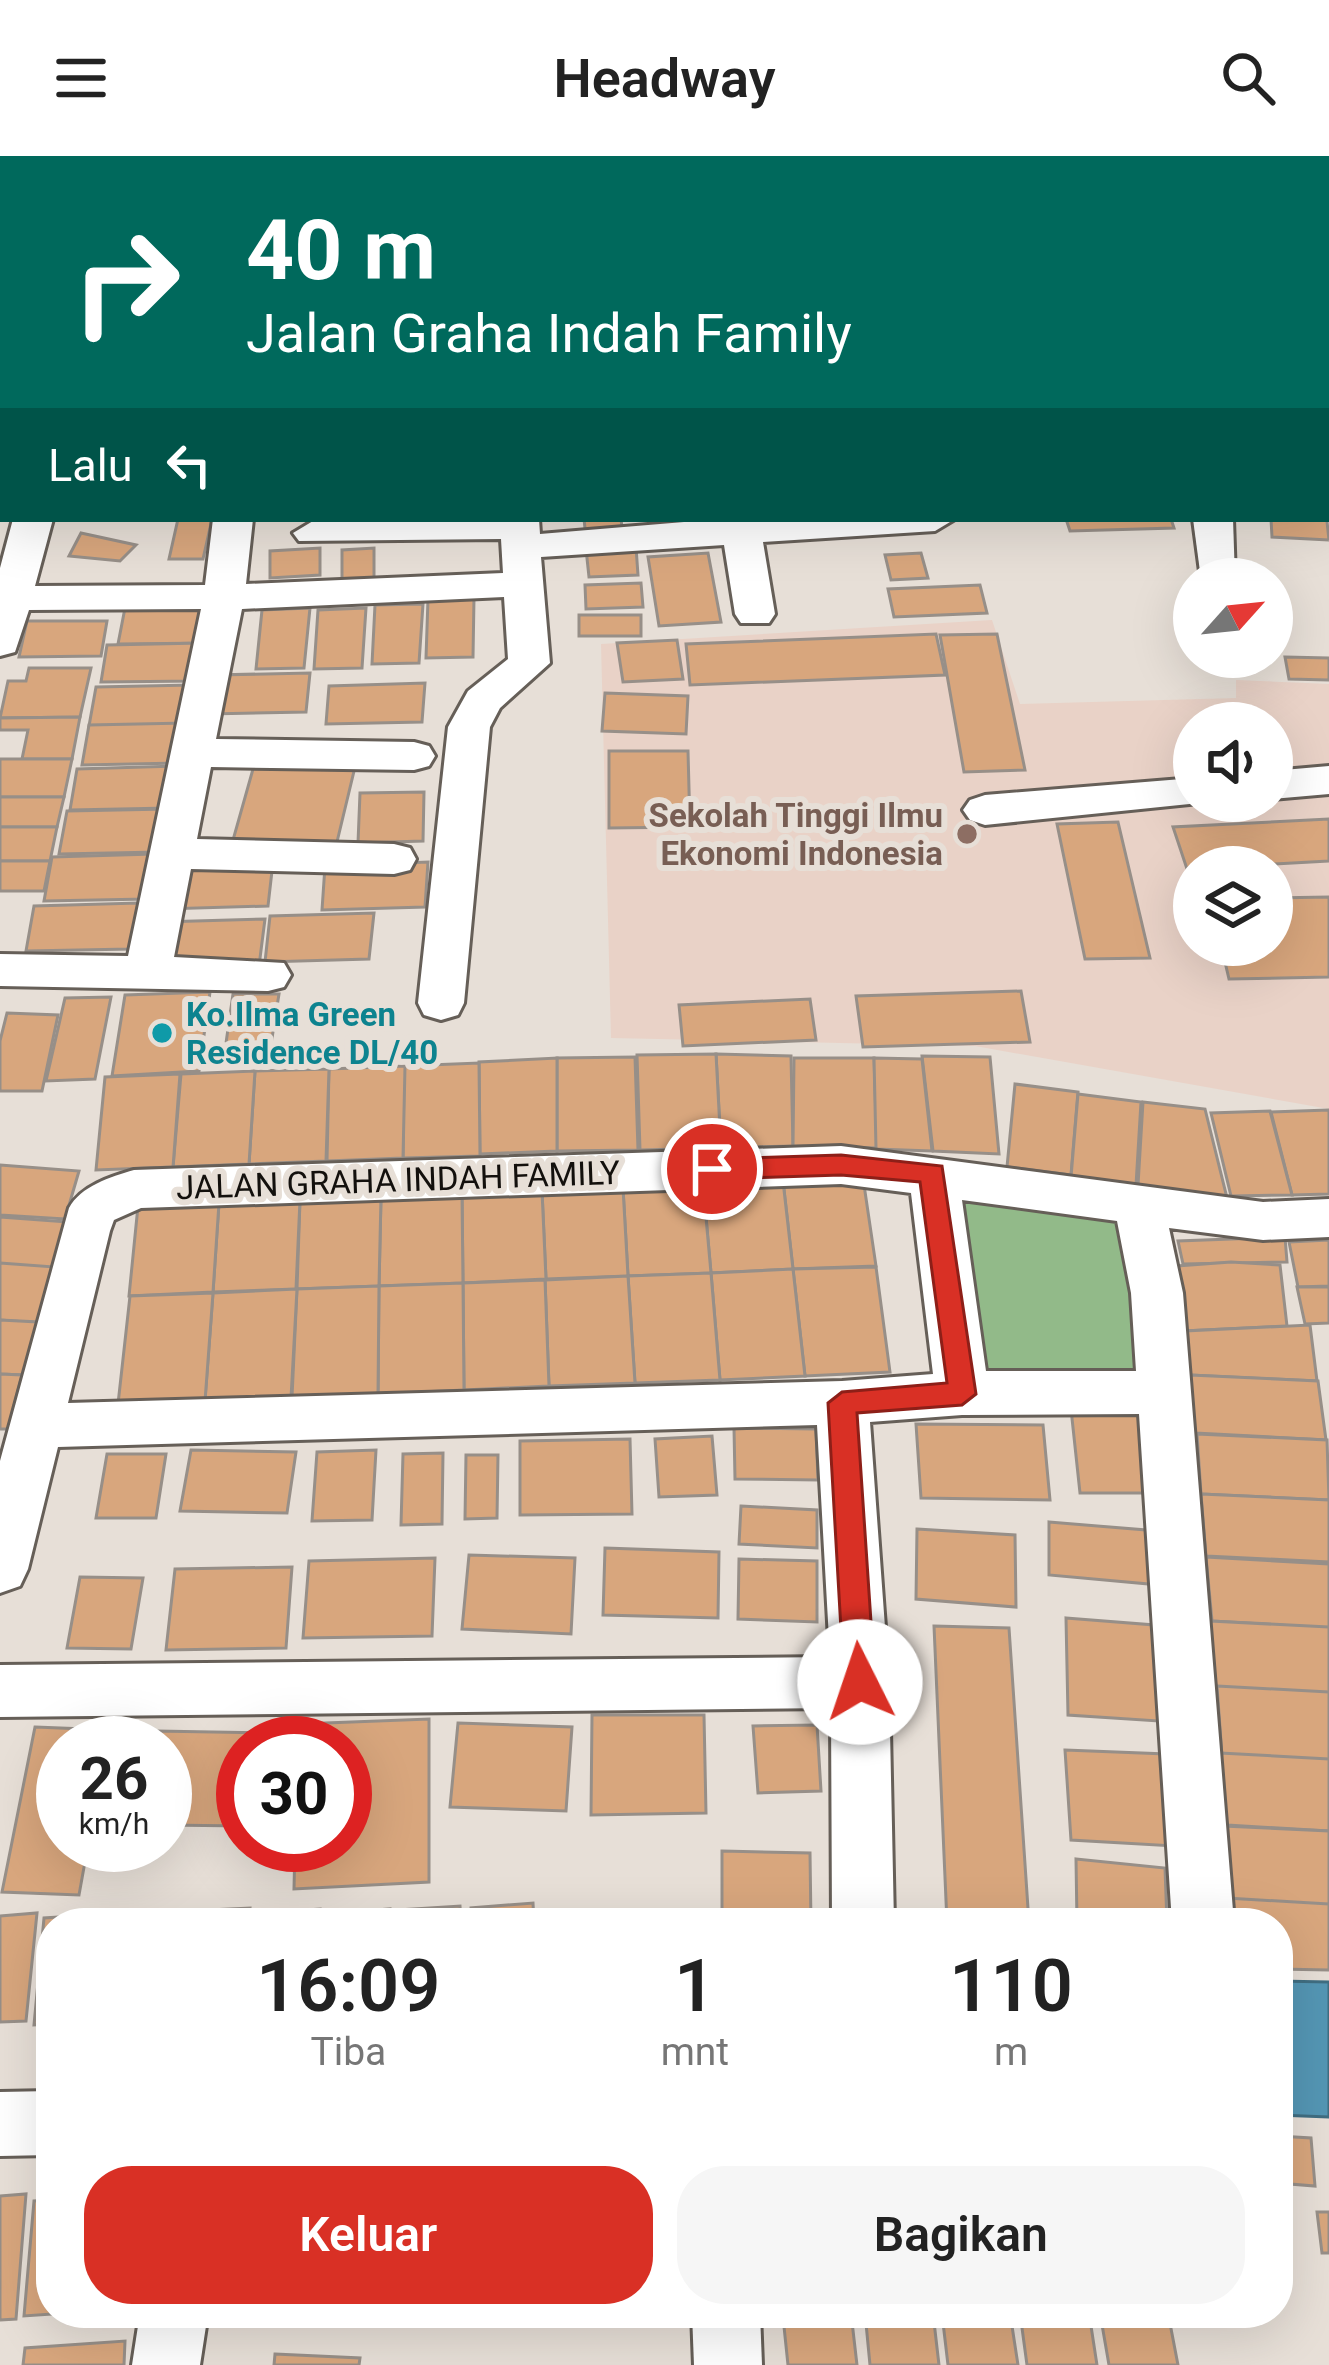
<!DOCTYPE html>
<html lang="id">
<head>
<meta charset="utf-8">
<style>
  body { margin:0; font-family:Roboto,sans-serif; background:#f6f6f6; color:#222; height:100vh; display:flex; flex-direction:column; font-size:45px; white-space:nowrap }
  * { box-sizing:border-box; margin:0 }
  p { font-size:39px; color:#767676 }
  .icon { flex:none; width:66px; height:66px; fill:none; stroke:currentColor; stroke-width:2; stroke-linecap:round; stroke-linejoin:round }
  .map { position:relative; flex:1; overflow:hidden }
  .panel { position:absolute; left:36px; top:1752px; width:1257px; height:420px; display:flex; flex-direction:column; background:#fff; border-radius:48px; box-shadow:0 12px 48px #0002 }
  .panel>* { flex:none }
  .guide { position:absolute; left:0px; top:0px; width:1329px; height:366px; box-shadow:0 12px 48px #0002; background:#00695c; color:#fff; overflow:hidden }
  .needle { width:78px; rotate:63deg }
  .fabs { position:absolute; left:1173px; top:402px; display:grid; gap:24px }
  .fabs a { display:grid; place-items:center; width:120px; height:120px; border-radius:50%; background:#fff; box-shadow:0 12px 48px #0002; font-size:60px }
  .speed { position:absolute; left:36px; top:1560px; display:flex; gap:24px; font-size:60px; font-weight:700; text-align:center }
  .speed>* { display:grid; place-content:center; width:156px; height:156px; border-radius:50%; background:#fff; box-shadow:0 12px 48px #0002; line-height:1 }
  .speed small { font-size:30px; font-weight:400 }
  .speed .limit { border:18px solid #d22; background:#fff; color:#111 }
  .pin { position:absolute; display:grid; place-items:center; width:102px; height:102px; color:#fff; margin:-51px; border:6px solid #fff; border-radius:50%; box-shadow:0 3px 12px #0007 }
  .me { position:absolute; width:132px; margin:-66px; rotate:356deg; stroke-linejoin:round; filter:drop-shadow(0 0 9px #0008) }
  .turn { display:flex; align-items:center; gap:42px; height:252px; padding:0 48px; font-size:54px }
  .turn .icon { width:156px; height:156px; stroke-width:2.5 }
  .turn b { display:block; font-size:84px; line-height:102px }
  .then { display:flex; align-items:center; height:114px; padding:0 48px; background:#0003; gap:24px; font-size:45px }
  .eta { display:flex; justify-content:space-evenly; align-items:center; height:204px; text-align:center }
  .eta b { font-size:72px; font-weight:600; line-height:84px }
  .action { display:flex; gap:24px; margin-top:auto; padding:24px 48px }
  .action a { flex:1; height:138px; border-radius:48px; background:#d93025; color:#fff; font-size:48px; font-weight:600; line-height:138px; text-align:center }
  .action a+a { background:#f6f6f6; color:#222 }
  header { display:flex; justify-content:space-between; align-items:center; height:156px; padding:0 48px; background:#fff; font-size:54px; font-weight:600 }
  .map>svg:first-child { display:block }
</style>
</head>
<body>
<header><svg class="icon" aria-label="menu" viewBox="0 0 24 24"><path d="M4 6h16M4 12h16M4 18h16"/></svg>Headway<svg class="icon" aria-label="search" viewBox="0 0 24 24"><circle cx="10" cy="10" r="6"/><path d="M15 15l6 6"/></svg></header>
<div class="map">
<svg width="1329" height="2209" viewBox="0 0 1329 2209">
  <rect width="100%" height="100%" fill="#e7dfd7"/>
  <path fill="#e9d2c7" fill-rule="evenodd" d="M992 464 1020 548 1236 542V524L1329 528V953L975 890 611 882 601 488ZM1194 567H1272V645H1194ZM1194 711H1272V789H1194Z"/>
  <path fill="#92ba89" d="M933 1017 1139 1051 1163 1236H962Z"/>
  <path fill="#5496b4" stroke="#406e82" stroke-width="3" d="M1278 1825 1329 1826V1961L1278 1959Z"/>
  <g fill="#d8a67d" stroke="#978f88" stroke-width="3">
    <path d="M107 0H429L107 3Z"/>
    <path d="M1326 356 1329 384 1272 381 1271 363H1326Z"/>
    <path d="M178 363H212L203 403H169Z"/>
    <path d="M584 363H621L623 380 586 382Z"/>
    <path d="M1066 363H1171L1174 372 1070 375Z"/>
    <path d="M81 377 136 389 120 405 69 400Z"/>
    <path d="M636 391 638 419 589 421 586 393Z"/>
    <path d="M320 392V419L270 422V395Z"/>
    <path d="M374 392V425L342 426V394Z"/>
    <path d="M708 397 721 466 659 470 648 401Z"/>
    <path d="M921 397 928 422 891 424 885 399Z"/>
    <path d="M641 427 643 451 586 453 585 429Z"/>
    <path d="M980 429 987 457 894 461 888 433Z"/>
    <path d="M474 442 473 501 426 502 428 443Z"/>
    <path d="M423 448 419 507 372 508 375 449Z"/>
    <path d="M218 450 212 487 118 488 125 452Z"/>
    <path d="M310 452 304 512 256 513 262 454Z"/>
    <path d="M366 452 362 512 314 513 318 454Z"/>
    <rect x="579" y="459" width="62" height="21"/>
    <path d="M27 465H107L101 500 19 501Z"/>
    <path d="M936 478 945 519 690 529 686 488Z"/>
    <path d="M997 478 1025 614 964 616 940 479Z"/>
    <path d="M677 484 683 523 623 526 617 487Z"/>
    <path d="M202 487 196 525 101 526 107 489Z"/>
    <path d="M1285 501 1329 502V524L1289 523Z"/>
    <path d="M29 512H91L80 561 0 562 8 525H26Z"/>
    <path d="M310 517 306 556 209 558 214 519Z"/>
    <path d="M425 527 422 566 326 568 329 530Z"/>
    <path d="M192 529 186 568 89 570 96 531Z"/>
    <path d="M605 537 688 540 686 578 602 575Z"/>
    <path d="M80 561 72 603H22L28 574H0V562Z"/>
    <path d="M186 567 180 607 82 609 89 569Z"/>
    <path d="M609 595H688L690 671 609 672Z"/>
    <path d="M0 603H72L64 641H0Z"/>
    <path d="M255 606 355 611 336 690 233 684Z"/>
    <path d="M177 610 170 652 70 654 77 613Z"/>
    <path d="M424 636 423 685 358 687 360 637Z"/>
    <path d="M0 641H64L57 671H0Z"/>
    <path d="M168 653 160 696 59 698 67 655Z"/>
    <path d="M1329 663V705L1187 713 1173 671Z"/>
    <path d="M1118 666 1150 802 1085 803 1057 668Z"/>
    <path d="M0 671H57L50 705H0Z"/>
    <path d="M154 698 147 743 44 745 52 701Z"/>
    <path d="M0 705H50L44 735H0Z"/>
    <path d="M273 706 268 750 164 753 170 709Z"/>
    <path d="M428 706 425 751 322 754 325 710Z"/>
    <path d="M1329 741V821L1229 823 1221 789H1272V742Z"/>
    <path d="M138 747 131 793 26 795 34 750Z"/>
    <path d="M374 757 369 803 265 806 270 760Z"/>
    <path d="M265 763 259 810 154 812 161 766Z"/>
    <path d="M1021 835 1030 886 863 891 856 840Z"/>
    <path d="M210 836 199 915 112 920 125 839Z"/>
    <path d="M233 838H279L269 901H224Z"/>
    <path d="M111 841 95 923 46 925 65 842Z"/>
    <path d="M810 843 816 884 683 890 679 849Z"/>
    <path d="M7 857 58 859 42 935H0V885Z"/>
    <path d="M716 898 791 900 793 990 721 992Z"/>
    <path d="M716 898 721 992 640 994 637 899Z"/>
    <path d="M922 900 990 901 999 998 933 995Z"/>
    <path d="M635 901 638 994 557 995V902Z"/>
    <path d="M557 902V995L480 998 479 906Z"/>
    <path d="M794 902H874L877 992 793 990Z"/>
    <path d="M874 902 922 903 932 995 876 993Z"/>
    <path d="M479 907 480 1000 403 1002 404 910Z"/>
    <path d="M405 910 403 1002 327 1005 329 913Z"/>
    <path d="M329 913 326 1005 249 1008 255 915Z"/>
    <path d="M255 915 249 1008 173 1011 181 918Z"/>
    <path d="M180 918 173 1011 96 1014 105 921Z"/>
    <path d="M1015 928 1078 936 1071 1019 1007 1011Z"/>
    <path d="M1078 938 1141 946 1136 1029 1071 1021Z"/>
    <path d="M1143 946 1205 953 1227 1042 1138 1029Z"/>
    <path d="M1329 954V1038L1292 1039 1271 956Z"/>
    <path d="M1270 955 1292 1039 1231 1040 1211 957Z"/>
    <path d="M0 1009 79 1015 65 1063 0 1059Z"/>
    <path d="M863 1022 876 1110 793 1113 783 1025Z"/>
    <path d="M783 1025 793 1113 711 1117 703 1028Z"/>
    <path d="M703 1028 711 1117 628 1120 623 1032Z"/>
    <path d="M623 1032 628 1120 546 1123 542 1035Z"/>
    <path d="M542 1035 546 1123 463 1127 462 1038Z"/>
    <path d="M462 1038 463 1127 379 1130 381 1041Z"/>
    <path d="M381 1041 379 1130 297 1133 300 1044Z"/>
    <path d="M300 1044 296 1133 213 1136 219 1047Z"/>
    <path d="M219 1047 213 1136 129 1140 138 1050Z"/>
    <path d="M0 1061 68 1066 53 1113 0 1108Z"/>
    <path d="M1285 1081 1287 1106 1183 1108 1178 1085Z"/>
    <path d="M1329 1084V1130L1298 1131 1289 1086Z"/>
    <path d="M1231 1106 1280 1109 1287 1170 1183 1175 1177 1110Z"/>
    <path d="M0 1107 55 1111 39 1167 0 1164Z"/>
    <path d="M876 1111 890 1216 805 1220 793 1113Z"/>
    <path d="M793 1113 805 1220 720 1224 711 1117Z"/>
    <path d="M711 1117 720 1224 635 1227 628 1120Z"/>
    <path d="M628 1120 635 1227 549 1230 545 1124Z"/>
    <path d="M545 1124 549 1230 464 1234 463 1127Z"/>
    <path d="M463 1127 464 1234 378 1238 379 1130Z"/>
    <path d="M379 1130 378 1238 292 1241 297 1133Z"/>
    <path d="M1297 1131H1329V1167L1305 1168Z"/>
    <path d="M297 1133 291 1242 205 1244 213 1137Z"/>
    <path d="M213 1137 205 1245 118 1248 130 1140Z"/>
    <path d="M0 1164 38 1166 23 1219 0 1218Z"/>
    <path d="M1310 1169 1317 1225 1189 1219 1185 1175Z"/>
    <path d="M0 1218 22 1219 8 1273H0Z"/>
    <path d="M1190 1219 1318 1225 1326 1284 1195 1277Z"/>
    <path d="M1071 1253 1142 1254 1154 1337H1080Z"/>
    <path d="M916 1268 1043 1269 1050 1344 921 1342Z"/>
    <path d="M734 1272 816 1273 818 1324 735 1323Z"/>
    <path d="M1197 1278 1327 1284 1329 1344 1201 1338Z"/>
    <path d="M712 1280 717 1339 659 1341 655 1283Z"/>
    <path d="M630 1283 632 1358 520 1359V1285Z"/>
    <path d="M191 1294 296 1296 287 1357 180 1355Z"/>
    <path d="M376 1294 372 1364 312 1365 317 1296Z"/>
    <path d="M443 1297 442 1368 401 1369 403 1298Z"/>
    <path d="M107 1298H166L156 1362H96Z"/>
    <path d="M466 1299H498L497 1362 465 1363Z"/>
    <path d="M1201 1338 1329 1344V1406L1206 1400Z"/>
    <path d="M741 1350 817 1354V1392L739 1388Z"/>
    <path d="M1049 1366 1158 1375 1160 1429 1049 1419Z"/>
    <path d="M917 1373 1015 1379 1016 1451 916 1443Z"/>
    <path d="M605 1392 719 1396 718 1462 603 1459Z"/>
    <path d="M469 1399 575 1402 571 1478 462 1473Z"/>
    <path d="M1206 1401 1329 1408V1472L1212 1465Z"/>
    <path d="M435 1402 432 1480 303 1482 309 1405Z"/>
    <path d="M739 1403 817 1405V1466L738 1463Z"/>
    <path d="M292 1411 286 1492 166 1494 175 1413Z"/>
    <path d="M80 1421 143 1422 131 1493 67 1492Z"/>
    <path d="M1066 1462 1154 1469 1158 1565 1068 1559Z"/>
    <path d="M1210 1465 1329 1471V1537L1216 1532Z"/>
    <path d="M934 1470 1009 1472 1029 1767H947Z"/>
    <path d="M1217 1530 1329 1536V1606L1222 1600Z"/>
    <path d="M592 1559H704L706 1657 591 1659Z"/>
    <path d="M429 1563V1726L294 1733 295 1689H345V1587H299L300 1568Z"/>
    <path d="M458 1567 572 1571 566 1655 450 1651Z"/>
    <path d="M817 1569 821 1635 758 1637 753 1570Z"/>
    <path d="M35 1571 110 1574 107 1587H63V1689H88L79 1739 2 1736Z"/>
    <path d="M156 1575 266 1577 265 1587H243V1670L165 1669V1587H154Z"/>
    <path d="M1065 1594 1166 1598 1174 1690 1071 1684Z"/>
    <path d="M1220 1597 1329 1603V1675L1227 1669Z"/>
    <path d="M1223 1670 1329 1675V1750L1230 1744Z"/>
    <path d="M722 1695 810 1697 811 1767H722Z"/>
    <path d="M1076 1703 1165 1712 1167 1767H1077Z"/>
    <path d="M1226 1742 1329 1748V1814L1278 1813V1767H1229Z"/>
    <path d="M533 1747 534 1767H471V1752Z"/>
    <path d="M460 1750 461 1767H399V1754Z"/>
    <path d="M250 1752 249 1767H187L188 1755Z"/>
    <path d="M320 1753 319 1767H258V1757Z"/>
    <path d="M390 1753V1767H328V1758Z"/>
    <path d="M178 1754 177 1767H115L116 1757Z"/>
    <path d="M37 1757 26 1865 0 1866V1760Z"/>
    <path d="M106 1758V1767H51V1868L34 1869 44 1762Z"/>
    <path d="M1278 1980 1311 1982 1315 2030 1278 2027Z"/>
    <path d="M26 2038 16 2163 0 2164V2040Z"/>
    <path d="M51 2044V2157H67L24 2160 34 2045Z"/>
    <path d="M1317 2056H1329V2097H1322Z"/>
    <path d="M851 2157 857 2209H788L783 2161Z"/>
    <path d="M865 2157H933L939 2209H870Z"/>
    <path d="M1010 2157 1018 2209H948L942 2158Z"/>
    <path d="M1020 2157H1089L1097 2209H1027Z"/>
    <path d="M1100 2157H1168L1178 2209H1109Z"/>
    <path d="M125 2185 124 2209H23L25 2192Z"/>
    <path d="M275 2198 360 2202 359 2209H274Z"/>
  </g>
  <g fill="none" stroke-linecap="round" stroke-linejoin="round">
    <defs>
      <g id="service">
        <path d="M86 0H104L85 3Z"/>
        <rect x="455" y="0" width="18" height="3"/>
        <path d="M537 0H560L535 3Z"/>
      </g>
      <g id="minor">
        <path d="M781 0H817L779 3Z"/>
        <path d="M1096 0H1132L1094 3Z"/>
        <path d="M13 363H53L35 430 205 429 213 363H253L246 428 503 417 501 383 299 385 293 377 313 365 539 363 540 378 720 363H955L935 375 763 386 775 458 769 467H741L735 458 724 389 541 401 550 507 500 552 490 571 464 847 458 859 441 864 424 859 418 847 448 571 468 535 508 503 504 441 242 453 216 583 414 586 429 590 435 600 429 610 414 614 211 611 197 683 394 688 410 692 416 703 410 714 394 718 191 713 174 801 284 807 291 819 284 831 268 835 0 830V798L128 800 201 453 29 454 15 496 0 500V412Z"/>
        <path d="M1193 363H1233L1235 423H1201Z"/>
        <path d="M1329 610V638L1272 643V615Z"/>
        <path d="M1194 622V645L1209 646 985 669 970 664 963 654 970 644 985 639Z"/>
        <path d="M841 990 1263 1046 1329 1043V1081L1263 1084 1169 1072 1183 1137 1234 1767H1172L1139 1258 962 1259 870 1266 889 1526 894 1767H832L831 1552 0 1561V1509L830 1501 817 1269 58 1291 28 1413 20 1430 0 1437V1305L69 1052C81 1030 110 1021 134 1014ZM841 1028 911 1037 933 1218 842 1225 68 1247 110 1075 114 1064 141 1052ZM962 1044 1117 1065 1131 1137 1136 1215H986Z"/>
        <path d="M51 1935V1999L0 2000V1936Z"/>
        <path d="M140 2157H208L200 2209H132Z"/>
        <path d="M692 2157H760L762 2209H694Z"/>
      </g>
      <g id="secondary">
        <path d="M847 0H894L896 3H849Z"/>
        <path d="M1326 193 1329 194V223L1326 222Z"/>
      </g>
    </defs>
    <use href="#service" stroke="#665f58" stroke-width="6"/>
    <use href="#minor" stroke="#665f58" stroke-width="6"/>
    <use href="#secondary" stroke="#665f58" stroke-width="6"/>
    <use href="#service" fill="#fff" fill-rule="evenodd"/>
    <use href="#minor" fill="#fff" fill-rule="evenodd"/>
    <use href="#secondary" fill="#c8f5f7" fill-rule="evenodd"/>
  </g>
  <path fill="#d93025" stroke="#8d1f18" stroke-width="3" d="M841 999 942 1010 976 1238 962 1249 857 1257 875 1526 870 1535 860 1539 849 1535 844 1526 828 1247 842 1236 947 1227 920 1026 841 1019 712 1023 698 1013 712 1003Z"/>
  <circle fill="#8d6e63" stroke="#e7dfd7" stroke-width="4.5" cx="967" cy="678" r="12"/>
  <circle fill="#0f9aa8" stroke="#e7dfd7" stroke-width="4.5" cx="162" cy="877" r="12"/>
  <g text-anchor="middle" dominant-baseline="central" stroke-width="12" stroke-linejoin="round" paint-order="stroke">
    <g font-size="33" font-weight="bold" fill="#785e54" stroke="#e7dfd7" text-anchor="end">
      <text x="943" y="659">Sekolah Tinggi Ilmu<tspan x="943" dy="38">Ekonomi Indonesia</tspan></text>
    </g>
    <g font-size="33" font-weight="bold" fill="#0d838f" stroke="#e7dfd7" text-anchor="start">
      <text x="186" y="858">Ko.Ilma Green<tspan x="186" dy="38">Residence DL/40</tspan></text>
    </g>
    <g font-size="33" fill="#13100d" stroke="#e7dfd7">
      <text transform="translate(398 1024) rotate(-2)">JALAN GRAHA INDAH FAMILY</text>
    </g>
  </g>
</svg>
<div class="fabs">
<a><svg class="needle" viewBox="-14 -14 28 28"><path d="M0-13l5 13h-10z" fill="#e53935"/><path d="M0 13l5-13h-10z" fill="#767676"/></svg></a>
<a><svg class="icon" aria-label="sound" viewBox="0 0 24 24"><path d="M4 9h4l5-4v14l-5-4H4zM17 9q2 3 0 6"/></svg></a>
<a><svg class="icon" aria-label="layers" viewBox="0 0 24 24"><path d="M12 4l9 5-9 5-9-5zM3 14l9 5 9-5"/></svg></a>
</div>
<div class="speed"><div>26<small>km/h</small></div><div class="limit">30</div></div>
<div class="pin" style="left:712px;top:1013px;background:#d93025"><svg class="icon" aria-label="arrive" viewBox="0 0 24 24"><path d="M6 21V4h12l-3 4 3 4H6"/></svg></div>
<svg class="me" style="left:860px;top:1526px" viewBox="-20 -20 40 40"><circle r="19" fill="#fff"/><path d="M0-13L10 11 0 6-10 11z" fill="#d93025"/></svg>
<div class="guide">
<div class="turn"><svg class="icon" aria-label="right" viewBox="0 0 24 24"><path d="M7 20v-9h11M14 6l5 5-5 5"/></svg><div><b>40 m</b>Jalan Graha Indah Family</div></div>
<div class="then">Lalu<svg class="icon" aria-label="left" viewBox="0 0 24 24"><path d="M17 20v-9H6M10 6l-5 5 5 5"/></svg></div>
</div>
<section class="panel">
<div class="eta">
<div><b>16:09</b><p>Tiba</p></div>
<div><b>1</b><p>mnt</p></div>
<div><b>110</b><p>m</p></div>
</div>
<div class="action"><a>Keluar</a><a>Bagikan</a></div>
</section>
</div>
</body>
</html>
